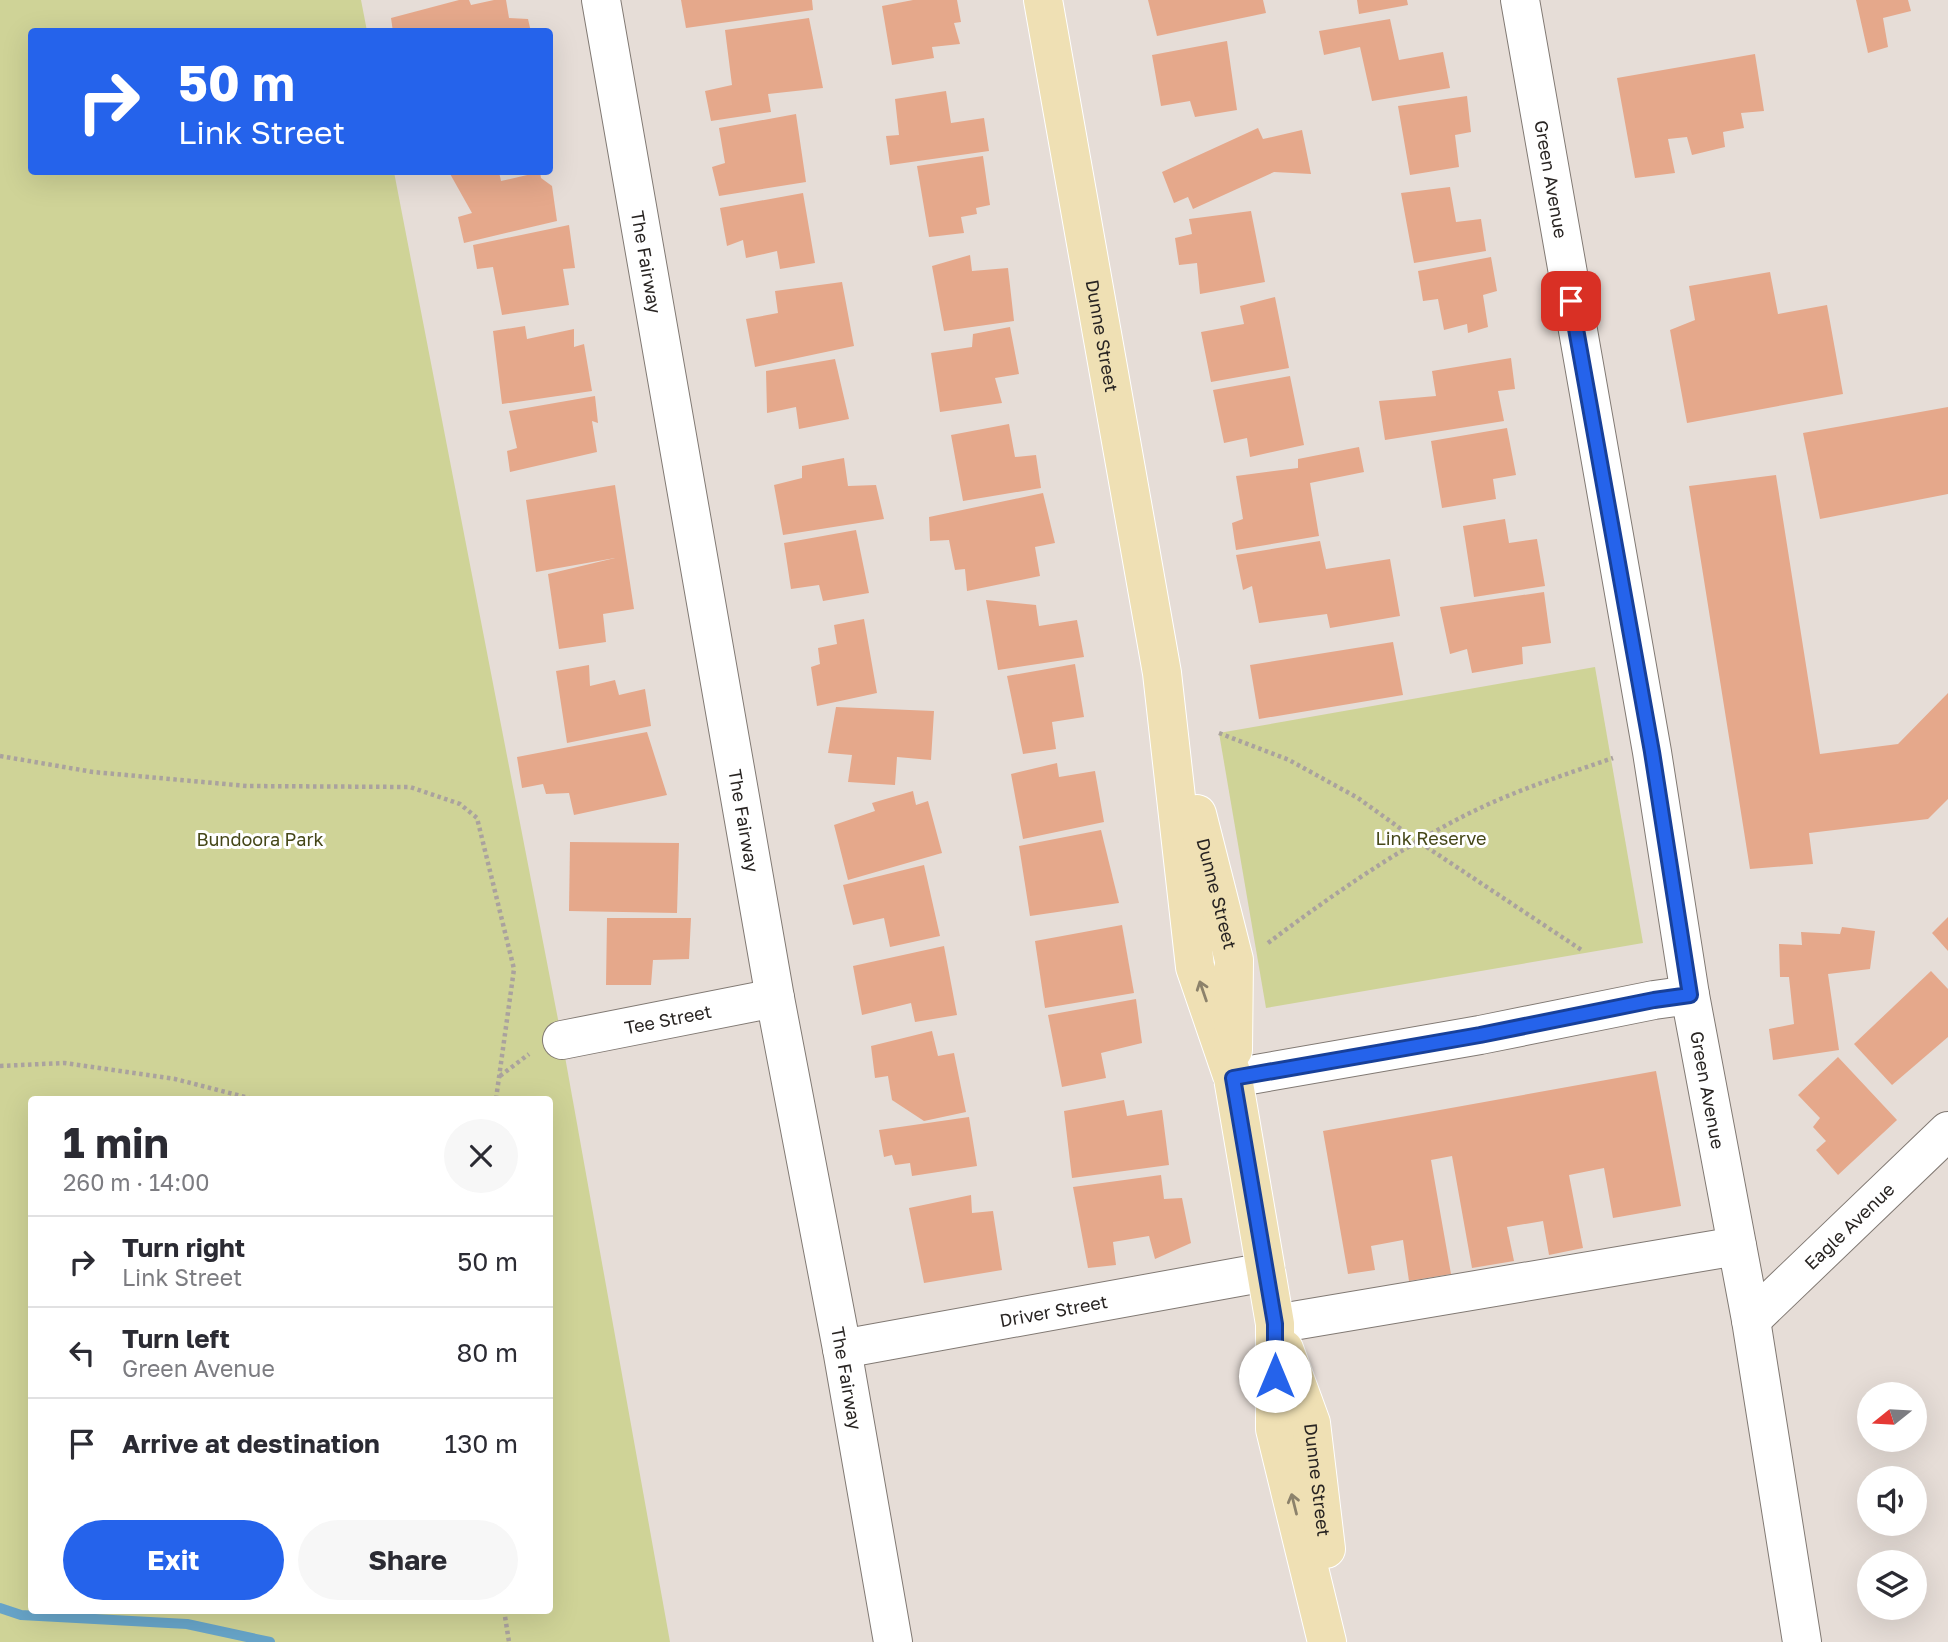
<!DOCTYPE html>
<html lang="en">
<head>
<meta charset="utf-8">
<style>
  body { margin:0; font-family:"Golos Text",sans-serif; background:#f7f7f7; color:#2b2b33; height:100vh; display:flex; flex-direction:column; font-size:26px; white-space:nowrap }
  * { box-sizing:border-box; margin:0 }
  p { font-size:23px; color:#7c7c81 }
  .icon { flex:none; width:38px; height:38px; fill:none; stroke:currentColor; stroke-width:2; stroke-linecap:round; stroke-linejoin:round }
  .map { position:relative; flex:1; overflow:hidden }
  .details { position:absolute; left:28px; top:1096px; width:525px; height:518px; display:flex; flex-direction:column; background:#fff; border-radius:7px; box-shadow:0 7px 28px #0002 }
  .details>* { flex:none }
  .banner { position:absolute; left:28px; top:28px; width:525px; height:147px; border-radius:7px; box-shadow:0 7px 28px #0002; background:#2563eb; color:#fff; overflow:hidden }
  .needle { width:46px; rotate:252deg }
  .controls { position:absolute; left:1857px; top:1382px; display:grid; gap:14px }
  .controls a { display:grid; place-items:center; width:70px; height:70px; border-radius:50%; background:#fff; box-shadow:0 7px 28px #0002; font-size:35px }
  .pin { position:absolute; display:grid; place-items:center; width:60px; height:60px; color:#fff; margin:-30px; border-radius:14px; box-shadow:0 4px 10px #0006 }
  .me { position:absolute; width:77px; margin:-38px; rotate:0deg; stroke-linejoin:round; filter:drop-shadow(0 0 5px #0008) }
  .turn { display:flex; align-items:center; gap:24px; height:147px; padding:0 35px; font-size:32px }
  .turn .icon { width:91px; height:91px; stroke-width:2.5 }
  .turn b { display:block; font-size:49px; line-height:60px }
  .round { display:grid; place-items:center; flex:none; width:74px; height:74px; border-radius:37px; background:#f7f7f7 }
  .summary { display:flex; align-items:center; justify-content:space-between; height:119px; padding:0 35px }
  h1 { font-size:42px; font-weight:700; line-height:52px }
  .primary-button { display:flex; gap:14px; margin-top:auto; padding:14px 35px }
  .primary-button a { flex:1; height:80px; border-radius:42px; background:#2563eb; color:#fff; font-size:28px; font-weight:700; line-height:80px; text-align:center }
  .primary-button a+a { background:#f7f7f7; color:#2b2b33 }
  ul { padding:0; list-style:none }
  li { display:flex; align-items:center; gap:21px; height:91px; padding:0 35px; border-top:2px solid #e1e1e2 }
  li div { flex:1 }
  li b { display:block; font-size:26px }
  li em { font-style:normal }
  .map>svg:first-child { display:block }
</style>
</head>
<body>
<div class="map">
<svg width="1948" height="1642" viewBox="0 0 1948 1642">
  <rect width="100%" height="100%" fill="#e6ddd7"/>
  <g fill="#cfd397" fill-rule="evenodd">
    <path d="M0 0H361L367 31 32 32V172H394L562 1040 670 1642H0ZM32 1099H550V1610H32Z"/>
    <path d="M1595 667 1643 943 1266 1008 1219 733Z"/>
  </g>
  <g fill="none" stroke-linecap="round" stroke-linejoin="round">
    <path stroke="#67a4c8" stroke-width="10" d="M0 1608 21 1615 187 1624 270 1642"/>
  </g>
  <g fill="#e5a88b">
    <path d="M459 0H469L471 5 494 0H506L509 18 528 19 531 32H393L391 18Z"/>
    <path d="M681 0H812L813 10 686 28Z"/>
    <path d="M913 0H957L961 22 954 23 960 44 932 47 934 58 892 65 882 6Z"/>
    <path d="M1148 0H1263L1266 13 1157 36Z"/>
    <path d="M1357 0H1407L1408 5 1359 14Z"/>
    <path d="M1856 0H1908L1911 11 1883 18 1888 47 1868 53Z"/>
    <path d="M809 18 823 88 768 94 771 112 711 121 705 91 732 85 725 30Z"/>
    <path d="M1390 19 1399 60 1443 52 1450 88 1372 101 1360 47 1324 55 1319 31Z"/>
    <path d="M1227 41 1237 110 1195 117 1190 101 1161 106 1152 55Z"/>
    <path d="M1755 54 1764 111 1741 113 1744 128 1723 132 1725 147 1692 155 1687 137 1668 139 1675 173 1635 178 1617 78Z"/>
    <path d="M946 91 951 123 984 118 989 151 890 165 886 136 899 135 895 99Z"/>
    <path d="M1467 96 1471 132 1455 135 1459 167 1410 175 1398 106Z"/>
    <path d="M796 114 806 182 719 196 712 167 725 163 719 128Z"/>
    <path d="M1258 128 1263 139 1302 130 1311 174 1274 172 1193 209 1188 197 1174 203 1162 172Z"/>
    <path d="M983 156 990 205 976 208 977 214 961 217 964 233 929 237 917 166Z"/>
    <path d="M449 172H499L501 181 540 172 541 178 552 186 557 221 464 243 458 217 472 213Z"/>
    <path d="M1450 187 1456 222 1481 219 1486 251 1414 263 1401 193Z"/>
    <path d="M803 193 815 263 780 269 777 251 746 258 743 240 727 246 720 208Z"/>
    <path d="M1251 211 1265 282 1200 294 1197 263 1179 265 1175 238 1192 234 1189 219Z"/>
    <path d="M569 225 575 268 563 269 569 305 502 315 493 267 477 269 473 245Z"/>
    <path d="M970 255 972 271 1008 268 1014 321 944 331 932 266Z"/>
    <path d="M1491 257 1497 291 1483 295 1488 327 1468 333 1467 324 1444 330 1438 299 1423 301 1418 271Z"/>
    <path d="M1770 272 1778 314 1827 305 1843 394 1687 423 1670 330 1695 320 1689 286Z"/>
    <path d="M842 282 854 346 755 367 746 319 778 313 775 291Z"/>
    <path d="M1275 297 1289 368 1211 382 1201 332 1244 324 1240 306Z"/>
    <path d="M525 326 527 339 574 329V347L584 344 592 391 502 404 493 331Z"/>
    <path d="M1010 327 1019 374 995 378 1002 403 940 412 931 353 972 347 973 334Z"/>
    <path d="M1511 358 1515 389 1498 391 1504 421 1385 440 1379 401 1436 396 1432 371Z"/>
    <path d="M835 359 849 419 799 429 796 407 767 413 766 371Z"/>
    <path d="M1290 376 1304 445 1250 457 1247 438 1224 443 1213 390Z"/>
    <path d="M595 396 598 423 592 421 597 452 510 472 507 451 517 448 509 411Z"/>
    <path d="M1948 407V494L1820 519 1803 433Z"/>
    <path d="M1009 424 1015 457 1036 455 1041 488 963 501 951 435Z"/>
    <path d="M1507 428 1516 475 1493 479 1496 499 1442 508 1431 441Z"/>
    <path d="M1359 447 1364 472 1310 483 1319 536 1236 550 1232 523 1243 519 1236 476 1298 468V459Z"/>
    <path d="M844 458 848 486 876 485 884 519 783 535 774 485 802 478V466Z"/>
    <path d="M1776 475 1820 754 1898 744 1948 693V799L1928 819 1809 833 1813 864 1750 869 1689 486Z"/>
    <path d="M615 485 634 609 603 614 606 642 559 649 548 574 615 558 536 572 526 500Z"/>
    <path d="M1043 493 1055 543 1035 547 1040 576 967 591 965 569 955 570 949 540 930 541 929 517Z"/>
    <path d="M1505 519 1509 543 1537 539 1545 586 1474 597 1463 526Z"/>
    <path d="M856 530 869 593 823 601 819 585 791 589 784 543Z"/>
    <path d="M1320 541 1326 569 1390 559 1400 616 1330 628 1327 614 1259 623 1252 586 1243 590 1236 555Z"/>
    <path d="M1544 592 1551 643 1522 647 1523 664 1472 673 1467 649 1450 654 1440 607Z"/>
    <path d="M986 600 1036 605 1039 626 1077 620 1084 657 998 670Z"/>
    <path d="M864 619 877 693 817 706 811 667 820 664 818 648 837 644 834 625Z"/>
    <path d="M1393 642 1403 695 1259 719 1250 665Z"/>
    <path d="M1075 664 1084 717 1052 722 1056 749 1023 754 1007 676Z"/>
    <path d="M589 665 590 686 615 680 619 695 645 689 651 726 567 743 556 671Z"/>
    <path d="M836 707 934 711 931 760 897 757 895 785 848 782 852 755 828 753Z"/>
    <path d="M647 732 667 795 574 815 569 793 546 794 543 784 522 788 517 757Z"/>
    <path d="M1057 763 1059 777 1095 771 1104 822 1023 839 1011 774Z"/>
    <path d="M913 791 916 805 928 801 942 853 848 880 834 825 875 811 872 803Z"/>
    <path d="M1101 830 1119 903 1030 916 1019 846Z"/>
    <path d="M570 842 679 843 677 913 569 911Z"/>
    <path d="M924 865 940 936 890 947 884 918 853 925 843 885Z"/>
    <path d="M1948 917V951L1932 933Z"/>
    <path d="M607 918H691L689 959 653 960 651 985H606Z"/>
    <path d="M1122 925 1134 993 1045 1008 1035 941Z"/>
    <path d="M1842 927 1875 931 1870 969 1828 974 1839 1050 1773 1060 1769 1029 1794 1024 1789 977H1780L1779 944 1802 945 1801 932 1840 934Z"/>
    <path d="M944 946 957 1015 915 1022 911 1003 862 1015 853 966Z"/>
    <path d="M1931 971 1948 989V1037L1892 1085 1854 1044Z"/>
    <path d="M1136 999 1142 1043 1101 1053 1106 1078 1062 1087 1048 1015Z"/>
    <path d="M932 1031 938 1056 954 1053 966 1112 924 1121 892 1100 888 1076 875 1078 871 1046Z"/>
    <path d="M1838 1057 1897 1120 1838 1175 1816 1150 1826 1141 1813 1127 1820 1118 1798 1095Z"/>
    <path d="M1656 1071 1681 1206 1613 1218 1604 1168 1569 1175 1583 1248 1549 1255 1543 1221 1507 1227 1514 1261 1472 1268 1452 1156 1431 1160 1451 1274 1409 1281 1403 1240 1371 1246 1375 1270 1348 1274 1323 1131Z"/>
    <path d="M1124 1100 1127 1116 1162 1110 1169 1165 1072 1178 1064 1111Z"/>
    <path d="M969 1117 977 1166 912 1176 910 1163 895 1165 892 1155 884 1157 879 1130Z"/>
    <path d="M1161 1175 1164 1199 1182 1198 1191 1243 1155 1259 1149 1236 1113 1242 1116 1265 1088 1268 1073 1187Z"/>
    <path d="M971 1195 972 1213 993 1211 1002 1270 924 1283 909 1208Z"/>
  </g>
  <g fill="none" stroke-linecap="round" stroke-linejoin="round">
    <defs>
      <g id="minor">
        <path id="s1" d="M601 0 775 998 842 1349 893 1642"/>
        <path id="s2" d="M1520 0 1652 752 1690 995 1751 1320 1802 1642"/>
        <path id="s3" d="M562 1040 775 998"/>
        <path d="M1233 1078 1480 1035 1654 1000 1690 995"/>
        <path id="s4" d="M1751 1320 1948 1131"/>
        <path d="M1275 1324 1737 1246"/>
        <path id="s5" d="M842 1349 1266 1272"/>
      </g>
      <g id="major">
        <path id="s6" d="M1043 0 1162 673 1195 967 1233 1078 1275 1324V1429L1327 1642"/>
        <path id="s7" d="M1197 814 1234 960 1233 1050"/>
        <path id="s8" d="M1284 1349 1311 1423 1326 1549"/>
      </g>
    </defs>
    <use href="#minor" stroke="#817973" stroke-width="40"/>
    <use href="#major" stroke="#fff" stroke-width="40"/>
    <g stroke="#aaa29e" stroke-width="4.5" stroke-dasharray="3.5 3.5" stroke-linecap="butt">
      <path d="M1219 733 1289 760 1358 798 1419 842 1583 951"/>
      <path d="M0 756 93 772 247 786 410 787 460 804 477 818 514 969 496 1099"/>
      <path d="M1268 943C1328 898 1391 854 1458 819 1507 793 1561 776 1613 758"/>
      <path d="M0 1066 64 1063 175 1079 253 1099"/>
      <path d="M500 1076 529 1054"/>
      <path d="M504 1610 509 1642"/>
    </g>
    <use href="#minor" stroke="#fff" stroke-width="38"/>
    <use href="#major" stroke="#efe0b4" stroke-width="38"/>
  </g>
  <defs><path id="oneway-shaft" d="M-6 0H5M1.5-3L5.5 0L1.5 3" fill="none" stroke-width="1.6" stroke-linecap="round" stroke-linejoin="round" transform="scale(1.75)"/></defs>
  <g stroke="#8c826b">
    <use href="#oneway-shaft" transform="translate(1203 991) rotate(-109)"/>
    <use href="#oneway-shaft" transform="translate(1294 1504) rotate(-104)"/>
  </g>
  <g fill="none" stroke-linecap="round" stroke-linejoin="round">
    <defs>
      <path id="route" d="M1275 1376V1324L1233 1078 1480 1035 1654 1000 1690 995 1652 752 1571 301"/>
    </defs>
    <use href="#route" stroke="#184099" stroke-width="18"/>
    <use href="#route" stroke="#2563eb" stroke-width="12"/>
  </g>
  <g text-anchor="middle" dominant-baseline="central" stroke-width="6" stroke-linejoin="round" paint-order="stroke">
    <g font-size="18" fill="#282422" stroke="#fff">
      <text stroke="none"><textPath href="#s2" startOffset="182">Green Avenue</textPath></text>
      <text stroke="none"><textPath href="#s1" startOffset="266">The Fairway</textPath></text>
      <text stroke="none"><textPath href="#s6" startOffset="341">Dunne Street</textPath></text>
      <text stroke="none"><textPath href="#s1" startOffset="833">The Fairway</textPath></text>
      <text stroke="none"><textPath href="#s7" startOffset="82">Dunne Street</textPath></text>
      <text stroke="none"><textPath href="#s3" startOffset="108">Tee Street</textPath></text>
      <text stroke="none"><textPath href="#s2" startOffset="1106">Green Avenue</textPath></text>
      <text stroke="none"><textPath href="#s4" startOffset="136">Eagle Avenue</textPath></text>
      <text stroke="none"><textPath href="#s5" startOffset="215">Driver Street</textPath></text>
      <text stroke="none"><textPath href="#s1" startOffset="1400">The Fairway</textPath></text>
      <text stroke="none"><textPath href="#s8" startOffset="136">Dunne Street</textPath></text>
    </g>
    <g font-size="18" fill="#454718" stroke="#fff">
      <text x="1431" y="838">Link Reserve</text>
      <text x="260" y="839">Bundoora Park</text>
    </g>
  </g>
</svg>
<div class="controls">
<a><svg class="needle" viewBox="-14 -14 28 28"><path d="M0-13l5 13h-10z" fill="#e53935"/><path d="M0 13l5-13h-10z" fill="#7c7c81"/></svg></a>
<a><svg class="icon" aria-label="sound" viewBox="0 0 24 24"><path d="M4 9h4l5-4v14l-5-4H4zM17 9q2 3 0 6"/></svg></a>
<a><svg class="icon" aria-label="layers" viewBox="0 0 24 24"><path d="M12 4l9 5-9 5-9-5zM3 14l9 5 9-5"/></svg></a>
</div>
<div class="pin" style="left:1571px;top:301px;background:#d93025"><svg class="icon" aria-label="arrive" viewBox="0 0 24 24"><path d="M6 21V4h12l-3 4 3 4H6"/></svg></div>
<svg class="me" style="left:1275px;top:1376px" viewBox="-20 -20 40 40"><circle r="19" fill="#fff"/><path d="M0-13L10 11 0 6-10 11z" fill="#2563eb"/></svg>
<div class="banner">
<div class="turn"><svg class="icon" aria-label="right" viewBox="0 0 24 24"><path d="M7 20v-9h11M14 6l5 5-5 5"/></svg><div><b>50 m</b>Link Street</div></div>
</div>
<section class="details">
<div class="summary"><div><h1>1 min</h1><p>260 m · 14:00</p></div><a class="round"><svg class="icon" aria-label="close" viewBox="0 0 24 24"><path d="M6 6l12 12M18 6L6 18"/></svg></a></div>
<ul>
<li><svg class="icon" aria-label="right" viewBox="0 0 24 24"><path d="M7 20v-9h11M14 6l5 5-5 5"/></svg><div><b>Turn right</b><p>Link Street</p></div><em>50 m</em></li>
<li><svg class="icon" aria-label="left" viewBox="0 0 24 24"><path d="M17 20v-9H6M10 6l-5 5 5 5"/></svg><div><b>Turn left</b><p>Green Avenue</p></div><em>80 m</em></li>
<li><svg class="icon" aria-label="arrive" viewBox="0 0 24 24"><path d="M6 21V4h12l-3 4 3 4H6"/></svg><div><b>Arrive at destination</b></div><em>130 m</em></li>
</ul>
<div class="primary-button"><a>Exit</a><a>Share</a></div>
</section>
</div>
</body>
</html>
